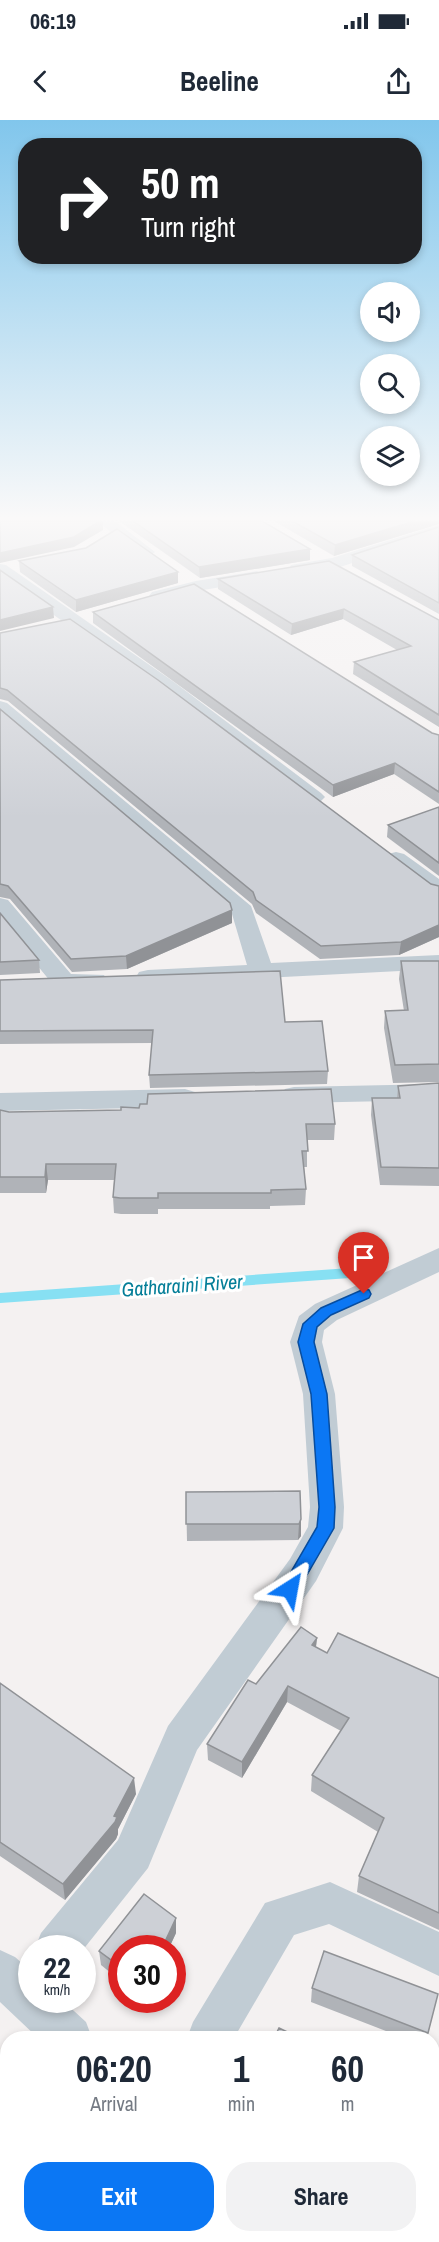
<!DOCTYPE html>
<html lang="en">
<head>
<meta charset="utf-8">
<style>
  body { margin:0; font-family:"Archivo Narrow",sans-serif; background:#f2f2f3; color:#1f2937; height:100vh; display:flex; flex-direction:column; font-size:22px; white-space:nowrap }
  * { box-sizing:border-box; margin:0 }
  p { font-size:20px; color:#747a83 }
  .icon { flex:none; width:33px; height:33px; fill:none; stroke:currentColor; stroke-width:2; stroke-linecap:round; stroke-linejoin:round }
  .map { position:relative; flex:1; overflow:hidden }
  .drawer { position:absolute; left:0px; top:1911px; width:440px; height:212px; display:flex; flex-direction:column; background:#fff; border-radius:24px 24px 0 0; box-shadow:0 3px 9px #0003 }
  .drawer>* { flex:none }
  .hud { position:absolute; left:18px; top:18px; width:404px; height:126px; border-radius:24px; box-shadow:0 3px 9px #0003; background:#202124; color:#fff; overflow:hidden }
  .buttons { position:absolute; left:360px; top:162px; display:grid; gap:12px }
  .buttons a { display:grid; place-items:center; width:60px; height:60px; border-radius:50%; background:#fff; box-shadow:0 3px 9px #0003; font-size:30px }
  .speed { position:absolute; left:18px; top:1815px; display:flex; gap:12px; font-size:30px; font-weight:700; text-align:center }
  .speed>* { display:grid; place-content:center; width:78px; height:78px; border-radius:50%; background:#fff; box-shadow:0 3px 9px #0003; line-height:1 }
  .speed small { font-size:15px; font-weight:400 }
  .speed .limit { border:9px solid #d22; background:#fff; color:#111 }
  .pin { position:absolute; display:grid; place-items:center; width:51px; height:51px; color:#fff; margin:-62px -26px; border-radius:50% 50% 50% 0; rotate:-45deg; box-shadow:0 0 6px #0007 }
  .pin .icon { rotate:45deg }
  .me { position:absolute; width:66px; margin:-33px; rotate:34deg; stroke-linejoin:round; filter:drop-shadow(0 0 4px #0008) }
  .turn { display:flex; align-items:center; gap:21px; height:126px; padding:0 24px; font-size:27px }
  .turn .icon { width:78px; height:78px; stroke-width:2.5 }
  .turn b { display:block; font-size:42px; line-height:51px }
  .eta { display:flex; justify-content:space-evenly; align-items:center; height:102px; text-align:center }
  .eta b { font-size:36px; font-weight:700; line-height:42px }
  .button { display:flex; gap:12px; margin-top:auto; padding:12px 24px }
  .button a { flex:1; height:69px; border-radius:24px; background:#0b77f4; color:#fff; font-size:24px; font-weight:700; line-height:69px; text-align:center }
  .button a+a { background:#f2f2f3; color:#1f2937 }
  .status { display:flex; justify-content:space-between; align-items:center; height:42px; padding:0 30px; background:#fff; direction:ltr }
  .status svg { height:16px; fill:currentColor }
  header { display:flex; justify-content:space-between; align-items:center; height:78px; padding:0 24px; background:#fff; font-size:27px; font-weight:700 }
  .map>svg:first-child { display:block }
</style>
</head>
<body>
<div class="status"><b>06:19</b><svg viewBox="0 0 49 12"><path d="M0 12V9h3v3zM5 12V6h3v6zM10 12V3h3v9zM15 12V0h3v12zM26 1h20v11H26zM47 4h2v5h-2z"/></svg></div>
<header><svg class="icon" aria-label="back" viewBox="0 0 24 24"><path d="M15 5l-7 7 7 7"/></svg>Beeline<svg class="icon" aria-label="share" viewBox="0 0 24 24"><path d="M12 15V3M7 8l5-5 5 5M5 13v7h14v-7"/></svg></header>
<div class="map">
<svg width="439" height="2122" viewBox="0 0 439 2122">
  <rect width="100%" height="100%" fill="#f4f1f1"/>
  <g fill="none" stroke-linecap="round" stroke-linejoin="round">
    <path stroke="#87e0f3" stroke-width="10" d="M0 1178 364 1152"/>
    <g fill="#c1ccd4" fill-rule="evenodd">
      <path d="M97 401H115L155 432 147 437 141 436Z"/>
      <path d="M439 405V415L340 447 297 454 289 449 291 445 332 438Z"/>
      <path d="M0 444 6 445 174 562 321 673 325 677 321 681H307L160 570 0 457Z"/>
      <path d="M257 451 265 456 263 460 197 471 158 481 149 476 152 472 196 461Z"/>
      <path d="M0 581 7 583 251 786 271 843 439 835V849L148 864 139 862 136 857 139 852 148 850 247 845 232 794 0 597Z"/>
      <path d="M396 732 404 734 439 759V777L431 775 388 744 385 739 388 734Z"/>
      <path d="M0 778 8 780 71 854 104 855 107 860 104 865 64 869 55 867 0 800Z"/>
      <path d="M439 964V980L294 983 285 981 281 975 285 969 294 967Z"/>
      <path d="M185 969 195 972 198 978 195 984 185 987 0 991V973Z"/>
      <path d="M439 1128V1152L337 1200 324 1210 322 1222 335 1274 344 1387 343 1408 316 1461 197 1630 148 1748 82 1831 35 1828 41 1813 118 1720 168 1606 290 1439 308 1407 310 1387 303 1274 290 1222 299 1196 315 1184Z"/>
      <path d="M330 1762 439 1812V1856L329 1804 294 1815 234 1918H187L193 1902 265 1783Z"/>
      <path d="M0 1830 15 1837 32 1852V1880H62L86 1902 92 1918H38L0 1882Z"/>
      <path d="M83 2115H131L128 2122H80Z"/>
    </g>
  </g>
  <g fill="#b0b3b8">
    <path d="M119 401H262L310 440 200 458Z"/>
    <path d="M274 401H439V404L334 436Z"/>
    <path d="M439 407V494L352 446V435Z"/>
    <path d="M19 441 178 463 76 492 20 452Z"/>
    <path d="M218 459 439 500V607L353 554 354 542 397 530 343 499 291 515 218 469Z"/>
    <path d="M93 492 432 613 439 615V684L394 654 333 677 93 503Z"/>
    <path d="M0 513 431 764 439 766V817L399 835 320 839 256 793 252 784 8 581 0 579Z"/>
    <path d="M0 589 232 790V803L127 849 72 852 10 779 0 777Z"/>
    <path d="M439 687V756L387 717 388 705Z"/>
    <path d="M0 793 39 840 40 853 0 855Z"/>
    <path d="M401 841H439V962L393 963 384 908 385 891H404L399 859Z"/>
    <path d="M0 860 285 902 328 951 327 964 150 968 149 955 152 923 0 924Z"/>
    <path d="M439 963V1066L380 1065 371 995 372 978H397L398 966Z"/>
    <path d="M0 990 9 992 335 1004 334 1020H307V1047H304L306 1069 305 1085 270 1086V1089H158V1094H121L114 1093 113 1077 114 1060H48L46 1073H0Z"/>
    <path d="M300 1371 301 1416 298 1420 187 1421 186 1372Z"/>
    <path d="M317 1518 316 1527 327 1533 439 1558V1810L357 1772 359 1756 378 1712 311 1671 312 1655 341 1611 287 1582 242 1658 208 1640 207 1624Z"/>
    <path d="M0 1563 136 1674 118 1709V1714L116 1719 65 1780 0 1736Z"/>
    <path d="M176 1813 169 1828H122V1862L101 1845 99 1831Z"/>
    <path d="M312 1868 438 1874 427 1918H404L311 1882Z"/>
    <path d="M432 2036 439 2040V2117L432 2113Z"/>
  </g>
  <g fill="#909296">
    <path d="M100 401H103V410L74 427 0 443V433Z"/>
    <path d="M415 401H439V404L334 436 335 425Z"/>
    <path d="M310 429V440L200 458 199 447Z"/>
    <path d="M178 452V463L76 492V480Z"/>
    <path d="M53 487 54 498 0 511V500Z"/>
    <path d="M344 489 343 499 291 515 292 504Z"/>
    <path d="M395 643 394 654 333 677V665Z"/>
    <path d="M232 790V803L127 849 126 836Z"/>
    <path d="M439 805V817L399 835 401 822Z"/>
    <path d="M46 1044 48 1060 46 1073 45 1057Z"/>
    <path d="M301 1399V1416L298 1420 299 1404Z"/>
    <path d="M317 1518 315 1534 312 1525Z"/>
    <path d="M288 1566 287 1582 242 1658V1642Z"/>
    <path d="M134 1658 136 1674 118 1709V1714L116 1719 65 1780 63 1764 114 1696Z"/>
    <path d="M176 1798V1813L169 1828H162Z"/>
    <path d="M8 2088V2107L0 2118V2099Z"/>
    <path d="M398 2115H401L397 2122H394Z"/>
  </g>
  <g fill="#cdd0d6" stroke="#909296" stroke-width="1.5">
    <path d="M0 401H100L74 417 0 433Z"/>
    <path d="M133 401H262L310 429 199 447Z"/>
    <path d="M292 401H415L335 425Z"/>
    <path d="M439 407V483L352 435Z"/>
    <path d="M117 409 178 452 76 480 19 441 86 428Z"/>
    <path d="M329 441 439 500V595L354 542 411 526 344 489 292 504 218 459Z"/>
    <path d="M0 450 53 487 0 500Z"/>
    <path d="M194 464 432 613 439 615V672L395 643 333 665 93 492Z"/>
    <path d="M70 499 158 560 431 764 439 766V805L401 822 321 826 256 780 253 772 7 570 0 568V513Z"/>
    <path d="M0 589 230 783 232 790 126 836 71 839 8 766 0 764Z"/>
    <path d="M439 687V743L388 705Z"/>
    <path d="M0 793 39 840 0 842Z"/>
    <path d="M401 841H439V944L395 945 385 891 408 890Z"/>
    <path d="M280 851 285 902 322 901 328 951 149 955 153 910 0 911V860Z"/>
    <path d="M439 963V1048L381 1047 372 978H400L398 966Z"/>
    <path d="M331 969 335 1004H306L308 1031H302L306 1069 271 1070V1073H158V1078H120L113 1077 116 1044H46L45 1057H0V990L9 992 121 990V987L139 988 140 984H147L148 974Z"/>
    <path d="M300 1371 301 1399 299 1404H186V1372Z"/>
    <path d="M301 1507 317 1518 312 1525 327 1533 338 1513 439 1558V1793L359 1756 384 1698 312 1655 349 1598 288 1566 242 1642 207 1624 248 1560 256 1564Z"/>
    <path d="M0 1563 134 1658 114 1696 117 1697 115 1702 63 1764 0 1722Z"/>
    <path d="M144 1774 176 1798 162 1828H122V1848L99 1831Z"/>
    <path d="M324 1831 438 1874 428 1913 312 1868Z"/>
    <path d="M279 1908 300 1918H274Z"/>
    <path d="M432 2036 439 2040V2103L432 2100Z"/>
    <path d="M0 2055 8 2061V2088L0 2099Z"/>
    <path d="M183 2115H398L394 2122H180Z"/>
  </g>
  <linearGradient id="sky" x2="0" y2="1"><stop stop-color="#81c6ec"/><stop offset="0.57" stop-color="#faf9f9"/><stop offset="1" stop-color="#faf9f9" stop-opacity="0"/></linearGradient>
  <rect width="439" height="698" fill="url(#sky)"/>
  <path fill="#0b77f4" stroke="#074d9f" stroke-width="1.5" d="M364 1169 369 1170 371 1174 369 1178 331 1195 317 1207 314 1222 327 1274 335 1387 334 1408 296 1474 290 1476 283 1474 281 1469 317 1407 319 1387 311 1274 298 1222 303 1204 321 1188Z"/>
  <g text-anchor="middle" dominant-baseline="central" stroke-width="6" stroke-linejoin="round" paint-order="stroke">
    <g font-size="20" font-style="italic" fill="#047e98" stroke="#fff">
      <text transform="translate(182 1165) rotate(-4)">Gatharaini River</text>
    </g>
  </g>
</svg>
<div class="buttons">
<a><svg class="icon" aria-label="sound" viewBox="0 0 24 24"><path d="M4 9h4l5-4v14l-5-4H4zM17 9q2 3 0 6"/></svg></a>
<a><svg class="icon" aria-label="search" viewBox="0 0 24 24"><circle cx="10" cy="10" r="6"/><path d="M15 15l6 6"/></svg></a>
<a><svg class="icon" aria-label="layers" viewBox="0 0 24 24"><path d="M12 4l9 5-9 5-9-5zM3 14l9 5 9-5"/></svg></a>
</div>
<div class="speed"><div>22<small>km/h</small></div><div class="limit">30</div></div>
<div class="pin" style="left:364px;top:1174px;background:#d93025"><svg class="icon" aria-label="arrive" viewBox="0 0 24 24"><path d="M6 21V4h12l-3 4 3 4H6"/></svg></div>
<svg class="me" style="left:290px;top:1469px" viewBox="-20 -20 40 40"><path d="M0-17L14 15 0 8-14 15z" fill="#0b77f4" stroke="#fff" stroke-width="4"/></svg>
<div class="hud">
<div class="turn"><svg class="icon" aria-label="right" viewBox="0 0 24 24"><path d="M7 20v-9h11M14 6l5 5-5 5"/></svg><div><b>50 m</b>Turn right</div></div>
</div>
<section class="drawer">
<div class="eta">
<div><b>06:20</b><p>Arrival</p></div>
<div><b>1</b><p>min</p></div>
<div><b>60</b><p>m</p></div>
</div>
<div class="button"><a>Exit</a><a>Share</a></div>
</section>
</div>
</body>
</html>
